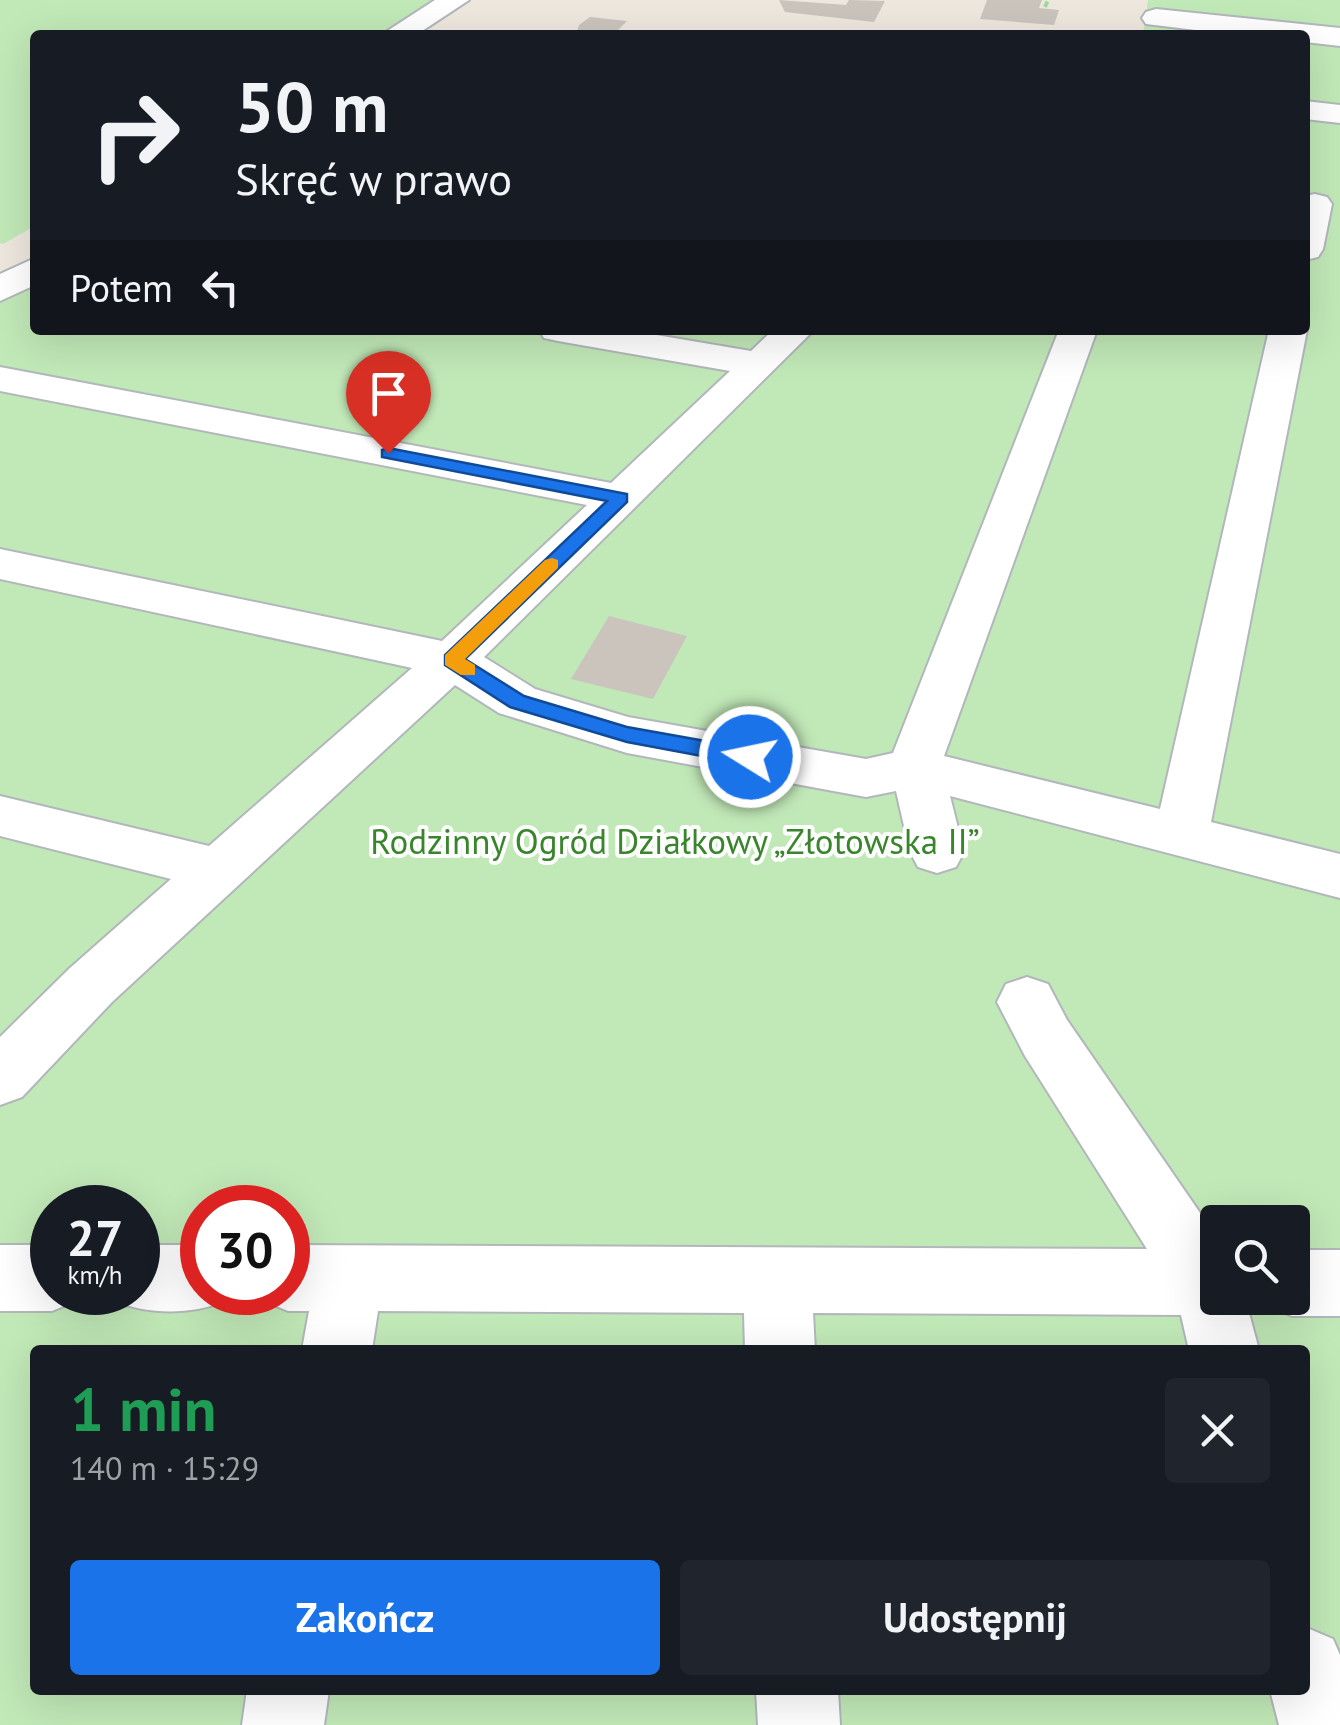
<!DOCTYPE html>
<html lang="pl">
<head>
<meta charset="utf-8">
<style>
  body { margin:0; font-family:"PT Sans",sans-serif; background:#20242c; color:#f1f3f6; height:100vh; display:flex; flex-direction:column; font-size:38px; white-space:nowrap }
  * { box-sizing:border-box; margin:0 }
  p { font-size:32px; color:#9ea1a6 }
  .icon { flex:none; width:55px; height:55px; fill:none; stroke:currentColor; stroke-width:2; stroke-linecap:round; stroke-linejoin:round }
  .map { position:relative; flex:1; overflow:hidden }
  .details { position:absolute; left:30px; top:1345px; width:1280px; height:350px; display:flex; flex-direction:column; background:#171b24; border-radius:10px; box-shadow:0 10px 40px #0002 }
  .details>* { flex:none }
  .top-card { position:absolute; left:30px; top:30px; width:1280px; height:305px; border-radius:10px; box-shadow:0 10px 40px #0002; background:#171b24; color:#f1f3f6; overflow:hidden }
  .fabs { position:absolute; left:1200px; top:1205px; display:grid; gap:20px }
  .fabs a { display:grid; place-items:center; width:110px; height:110px; border-radius:10px; background:#171b24; box-shadow:0 10px 40px #0002; font-size:50px }
  .speed { position:absolute; left:30px; top:1185px; display:flex; gap:20px; font-size:50px; font-weight:700; text-align:center }
  .speed>* { display:grid; place-content:center; width:130px; height:130px; border-radius:50%; background:#171b24; box-shadow:0 10px 40px #0002; line-height:1 }
  .speed small { font-size:25px; font-weight:400 }
  .speed .limit { border:15px solid #d22; background:#fff; color:#111 }
  .pin { position:absolute; display:grid; place-items:center; width:85px; height:85px; color:#fff; margin:-102px -42px; border-radius:50% 50% 50% 0; rotate:-45deg; box-shadow:0 0 10px #0007 }
  .pin .icon { rotate:45deg }
  .me { position:absolute; width:110px; margin:-55px; rotate:280deg; stroke-linejoin:round; filter:drop-shadow(0 0 8px #0008) }
  .turn { display:flex; align-items:center; gap:35px; height:210px; padding:0 40px; font-size:45px }
  .turn .icon { width:130px; height:130px; stroke-width:2.5 }
  .turn b { display:block; font-size:70px; line-height:85px }
  .then { display:flex; align-items:center; height:95px; padding:0 40px; background:#0003; gap:20px; font-size:38px }
  .round { display:grid; place-items:center; flex:none; width:105px; height:105px; border-radius:10px; background:#20242c }
  .head { display:flex; align-items:center; justify-content:space-between; height:170px; padding:0 40px }
  h1 { font-size:60px; font-weight:600; line-height:75px; color:#1e9e55 }
  .primary-button { display:flex; gap:20px; margin-top:auto; padding:20px 40px }
  .primary-button a { flex:1; height:115px; border-radius:10px; background:#1a73e8; color:#fff; font-size:40px; font-weight:600; line-height:115px; text-align:center }
  .primary-button a+a { background:#20242c; color:#f1f3f6 }
  .map>svg:first-child { display:block }
</style>
</head>
<body>
<div class="map">
<svg width="1340" height="1725" viewBox="0 0 1340 1725">
  <rect width="100%" height="100%" fill="#ede7de"/>
  <g fill="#c1e8b7" fill-rule="evenodd">
    <path d="M0 0H438L391 28 369 35H35V226L3 244 0 243Z"/>
    <path d="M1148 0H1340V1725H0V276L35 256V330H1305V35H1143ZM52 1208H138V1292H52ZM202 1208H288V1292H202ZM1218 1222H1292V1298H1218ZM35 1350H1305V1690H35Z"/>
  </g>
  <g fill="#cac4bd">
    <path d="M779 0 846 5 849 0 885 1 874 22 785 12Z"/>
    <path d="M987 0H1042L1039 8 1059 10 1054 25 980 19Z"/>
    <path d="M590 17 627 21 618 30 626 35H576L579 25Z"/>
    <path d="M609 616 687 636 653 699 571 679Z"/>
  </g>
  <g fill="none" stroke-linecap="round" stroke-linejoin="round">
    <defs>
      <g id="minor">
        <path d="M435 0H469L416 35H381Z"/>
        <path d="M1156 9 1340 28V46L1305 42V35H1237L1146 24 1142 18 1146 12Z"/>
        <path d="M1305 101 1340 105V123L1305 119Z"/>
        <path d="M1315 194 1327 197 1332 204 1323 249 1318 257 1305 260V196Z"/>
        <path d="M35 258V285L0 301V274Z"/>
        <path d="M1305 327 1307 330 1211 822 1340 854V898L950 796 964 852 956 867 937 873 918 867 910 852 896 791 866 797 627 753 499 713 455 685 112 1002 22 1097 0 1105V1037L70 968 171 879 0 836V796L209 846 412 668 0 579V549L442 641 587 505 0 391V367L611 483 730 371 558 341 544 338 539 330H627L751 351 773 330H814L484 657 535 689 628 717 866 759 893 753 1059 330H1097L944 756 1160 809 1269 330H1305Z"/>
        <path d="M1027 977 1048 984 1067 1020 1218 1239V1298H1245L1259 1350H1189L1181 1315 813 1313 815 1350H745L744 1313 378 1311 372 1350H302L309 1311H288L264 1301 260 1292H288V1245L1147 1249 1025 1056 997 1002 1006 984Z"/>
        <path d="M0 1245H52V1292H80L76 1301 52 1311H0Z"/>
        <path d="M138 1245H202V1292H230L226 1301C190 1315 150 1315 114 1301L110 1292H138Z"/>
        <path d="M1292 1250H1340V1316H1292L1268 1306 1264 1298H1292Z"/>
        <path d="M1305 1627 1333 1639 1340 1655V1725H1279L1270 1690H1305Z"/>
        <path d="M247 1690H329L324 1725H242Z"/>
        <path d="M756 1690H838L840 1725H758Z"/>
      </g>
    </defs>
    <use href="#minor" stroke="#b2b7bb" stroke-width="4"/>
    <path stroke="#99db9e" stroke-width="4" stroke-dasharray="6 2.5" stroke-linecap="butt" d="M1045 7 1048 0"/>
    <use href="#minor" fill="#fff" fill-rule="evenodd"/>
  </g>
  <path fill="#1a73e8" stroke="#114b97" stroke-width="2.5" d="M388 448 627 494V502L465 659 524 696 627 727 750 749 757 751 760 757 757 762 750 765 627 742 510 707 445 665V655L607 501 382 457V450Z"/>
  <path fill="#f59e0b" d="M552 558 558 560V568L465 659 475 665V675H461L445 665V655L545 560Z"/>
  <g text-anchor="middle" dominant-baseline="central" stroke-width="8" stroke-linejoin="round" paint-order="stroke">
    <g font-size="35" fill="#39852c" stroke="#fff">
      <text x="675" y="841">Rodzinny Ogród Działkowy „Złotowska II”</text>
    </g>
  </g>
</svg>
<div class="fabs">
<a><svg class="icon" aria-label="search" viewBox="0 0 24 24"><circle cx="10" cy="10" r="6"/><path d="M15 15l6 6"/></svg></a>
</div>
<div class="speed"><div>27<small>km/h</small></div><div class="limit">30</div></div>
<div class="pin" style="left:388px;top:453px;background:#d93025"><svg class="icon" aria-label="arrive" viewBox="0 0 24 24"><path d="M6 21V4h12l-3 4 3 4H6"/></svg></div>
<svg class="me" style="left:750px;top:757px" viewBox="-20 -20 40 40"><circle r="17" fill="#1a73e8" stroke="#fff" stroke-width="3"/><path d="M0-11L8 9 0 5-8 9z" fill="#fff"/></svg>
<div class="top-card">
<div class="turn"><svg class="icon" aria-label="right" viewBox="0 0 24 24"><path d="M7 20v-9h11M14 6l5 5-5 5"/></svg><div><b>50 m</b>Skręć w prawo</div></div>
<div class="then">Potem<svg class="icon" aria-label="left" viewBox="0 0 24 24"><path d="M17 20v-9H6M10 6l-5 5 5 5"/></svg></div>
</div>
<section class="details">
<div class="head"><div><h1>1 min</h1><p>140 m · 15:29</p></div><a class="round"><svg class="icon" aria-label="close" viewBox="0 0 24 24"><path d="M6 6l12 12M18 6L6 18"/></svg></a></div>
<div class="primary-button"><a>Zakończ</a><a>Udostępnij</a></div>
</section>
</div>
</body>
</html>
